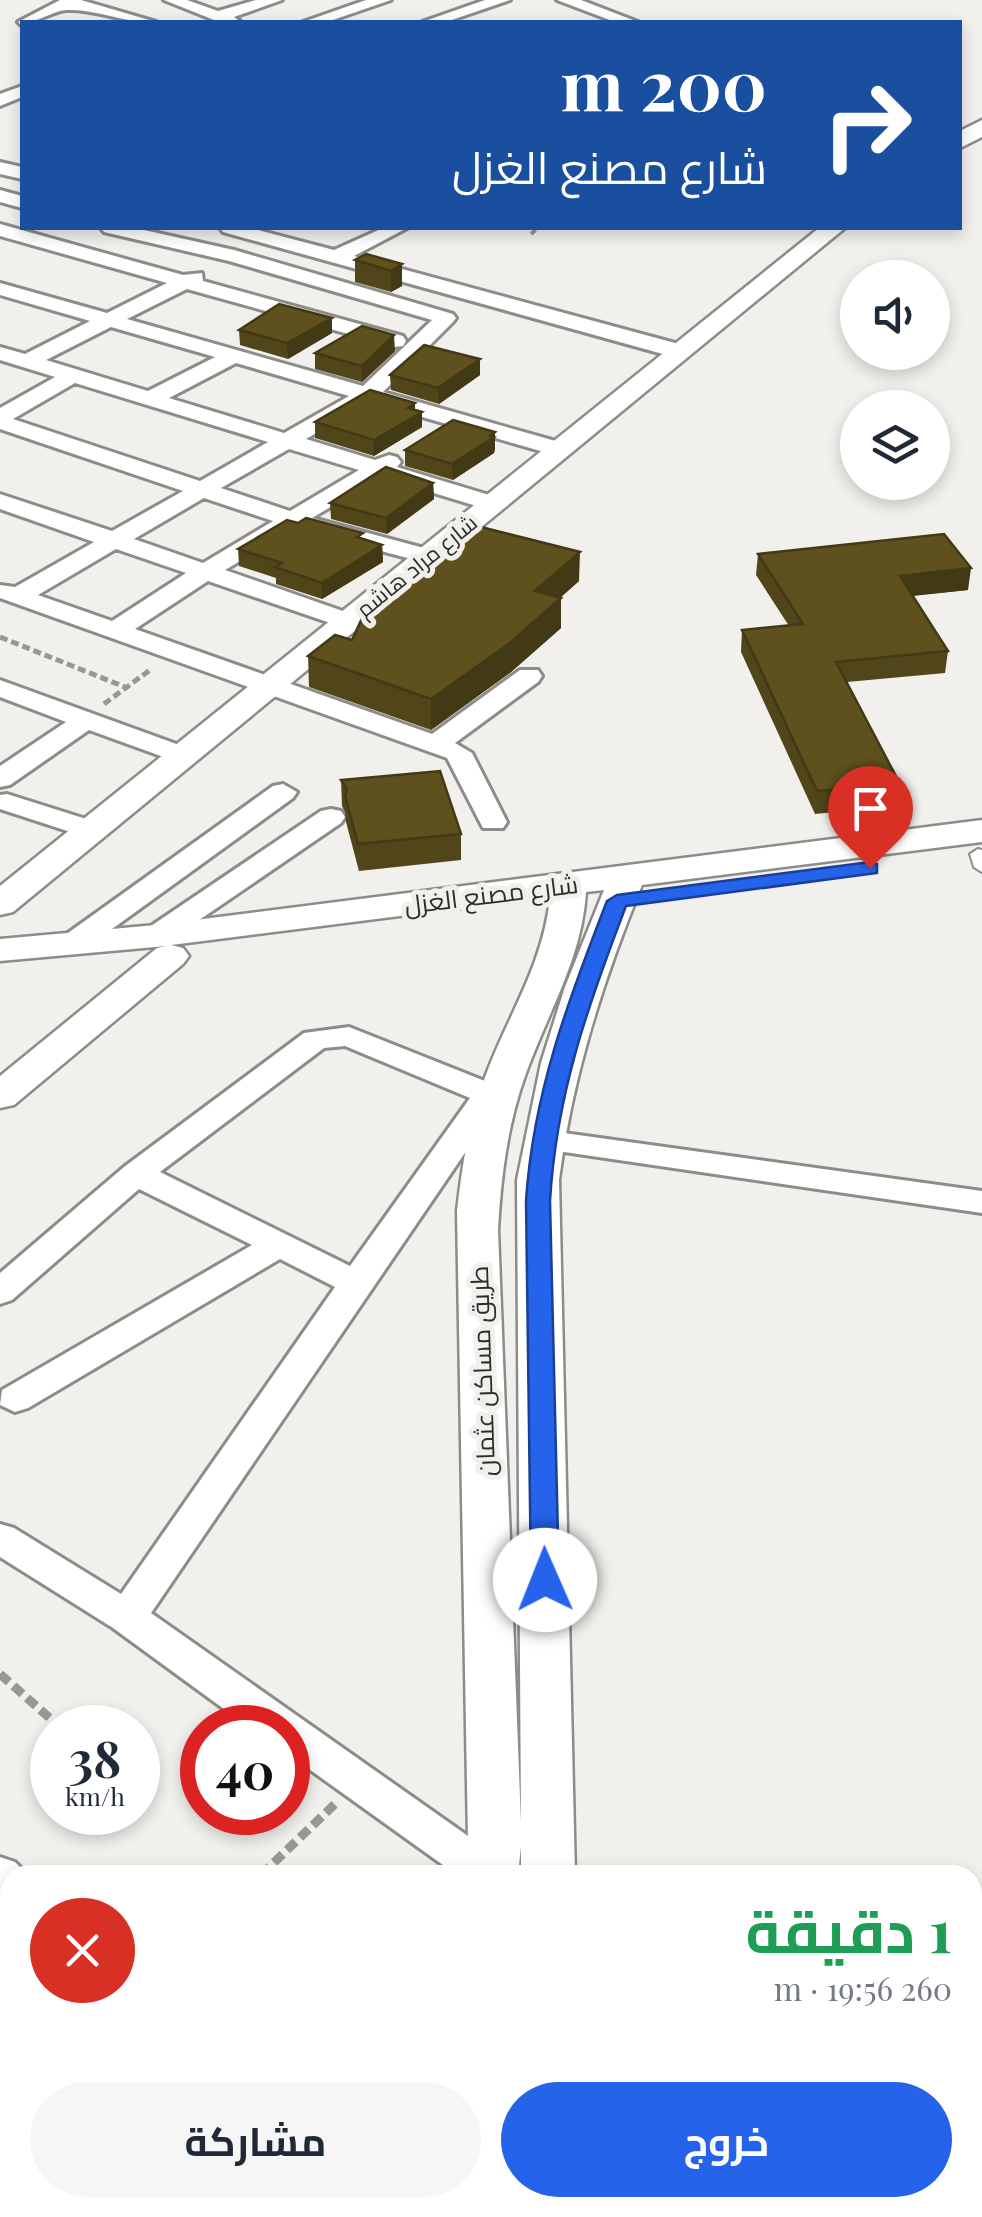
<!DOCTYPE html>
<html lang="ar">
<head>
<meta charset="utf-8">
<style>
  body { margin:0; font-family:"Playfair Display",Cairo,serif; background:#f6f6f7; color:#1f2937; direction:rtl; height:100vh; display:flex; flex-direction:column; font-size:38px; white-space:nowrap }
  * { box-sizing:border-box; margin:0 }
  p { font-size:32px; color:#747a83 }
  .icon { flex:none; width:55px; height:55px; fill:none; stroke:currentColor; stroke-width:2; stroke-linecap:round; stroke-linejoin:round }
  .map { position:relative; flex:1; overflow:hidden; direction:ltr }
  .sheet { position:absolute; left:0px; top:1865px; width:982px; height:352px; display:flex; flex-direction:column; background:#fff; border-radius:30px 30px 0 0; box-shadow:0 5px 15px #0003; direction:rtl }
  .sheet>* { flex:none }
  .top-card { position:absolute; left:20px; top:20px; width:942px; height:210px; border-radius:0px; box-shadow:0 5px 15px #0003; direction:rtl; background:#1a4fa0; color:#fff; overflow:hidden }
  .fabs { position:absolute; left:840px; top:260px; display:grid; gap:20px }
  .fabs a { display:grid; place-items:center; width:110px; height:110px; border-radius:50%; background:#fff; box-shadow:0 5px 15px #0003; font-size:50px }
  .speed { position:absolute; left:30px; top:1705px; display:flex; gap:20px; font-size:50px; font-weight:700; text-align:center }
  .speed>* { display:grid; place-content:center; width:130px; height:130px; border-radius:50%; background:#fff; box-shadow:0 5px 15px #0003; line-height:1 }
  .speed small { font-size:25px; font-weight:400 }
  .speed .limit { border:15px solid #d22; background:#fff; color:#111 }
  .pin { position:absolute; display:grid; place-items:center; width:85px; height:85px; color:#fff; margin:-102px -42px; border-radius:50% 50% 50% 0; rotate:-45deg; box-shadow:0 0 10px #0007 }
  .pin .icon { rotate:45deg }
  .me { position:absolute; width:110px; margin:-55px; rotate:359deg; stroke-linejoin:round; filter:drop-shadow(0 0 8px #0008) }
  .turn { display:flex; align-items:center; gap:35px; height:210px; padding:0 30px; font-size:45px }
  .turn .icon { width:130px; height:130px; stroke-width:2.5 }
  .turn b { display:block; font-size:70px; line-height:85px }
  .round { display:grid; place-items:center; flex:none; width:105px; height:105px; border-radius:52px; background:#f6f6f7 }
  .overview { display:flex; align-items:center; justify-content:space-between; height:170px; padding:0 30px }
  h1 { font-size:60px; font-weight:700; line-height:75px; color:#1e9e55 }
  .cta { display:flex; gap:20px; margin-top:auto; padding:20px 30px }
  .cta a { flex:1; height:115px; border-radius:60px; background:#2563eb; color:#fff; font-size:40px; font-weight:700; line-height:115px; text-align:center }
  .cta a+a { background:#f6f6f7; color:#1f2937 }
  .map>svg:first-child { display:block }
</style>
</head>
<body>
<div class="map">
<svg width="982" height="2217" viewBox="0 0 982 2217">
  <rect width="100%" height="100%" fill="#f1f0ec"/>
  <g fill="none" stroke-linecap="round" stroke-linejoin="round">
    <defs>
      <path id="service" d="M978 849 982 850V872L974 867 970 854Z"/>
      <g id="minor">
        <path d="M60 0H81L156 22C125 24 97 9 68 10 53 10 42 22 22 22V26L18 22Z"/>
        <path d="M164 0H187L218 11 256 0H282L234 17 241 22H219Z"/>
        <path d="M366 0H391L327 22H303Z"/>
        <path d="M485 0H510L446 22H422Z"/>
        <path d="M557 0H581L638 22H615Z"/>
        <path d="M22 86V97L0 106V94Z"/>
        <path d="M0 162 22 167V179L0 174Z"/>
        <path d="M0 190 22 196V208L0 202Z"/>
        <path d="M0 224 183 275 202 273 203 281 403 336 406 341 403 346 395 347 187 289 127 319 363 386 432 320 229 261 104 232 101 228H135L234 250 453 314 456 318 453 322 383 392 566 444 569 449 558 456 370 402 306 439 375 460 389 455 397 457 401 462 397 467 499 498 503 503 499 508H483L381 477 312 518 435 551 438 556 435 561 426 563 295 528 225 570 357 616 361 621 357 626H339L208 581 135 629 432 734 520 670H538L542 676 538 682 455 743 472 753 507 822 503 828H483L447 758 0 598V585L15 587 94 542 0 509V494L112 531 183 491 0 429V408L55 377 0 360V347L25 354 90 321 0 295V283L107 313 167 283 0 236ZM111 327 215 357 148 391 46 360ZM236 363 349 396 284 433 169 398ZM75 383 268 442 200 481 13 419ZM289 449 359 470 290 511 221 488ZM204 498 273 521 203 563 134 539ZM116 549 186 573 112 621 38 595Z"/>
        <path d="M220 228H250L334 250 383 228H407L354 256 686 346 689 351 686 356H670L223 232Z"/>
        <path d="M0 680 193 750 197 756 183 764 89 730 10 785 0 787V766L66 722 0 697Z"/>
        <path d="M283 784 297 792 293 798 83 950H61L57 944 61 938 273 786Z"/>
        <path d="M7 794 102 824 106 830 102 836 92 839 0 809V795Z"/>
        <path d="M331 809 341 811 345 817 341 823 167 942H145L141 936 145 930 321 811Z"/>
        <path d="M349 1027 500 1087 505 1094 151 1613 505 1862 512 1875H457L288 1754V1728H250L113 1628 0 1557V1524L14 1528 121 1594 335 1287 280 1259 28 1408 15 1412 0 1405 2 1390 252 1245 139 1189 12 1300 0 1304V1273L124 1167 304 1033ZM345 1046 470 1098 350 1266 160 1172 324 1048Z"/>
        <path d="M542 1130 982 1191V1213L530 1147 526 1140 530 1133Z"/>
        <path d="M0 1857 15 1862 28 1875H10V1900L0 1897Z"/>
        <path d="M972 2108 982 2111V2154L972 2151Z"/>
        <path d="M571 2208H632L636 2217H575Z"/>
        <path d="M767 2208H818L814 2217H763Z"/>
      </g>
      <g id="tertiary">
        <path d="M982 120V137L960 148V131Z"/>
        <path d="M819 228H845L13 912 0 915V886Z"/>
        <path d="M982 820V842L642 885C603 981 572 1077 559 1180L575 1875H521V1847L518 1875H464L468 1842 457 1211C462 1166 469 1122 484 1080 506 1019 544 964 550 897L171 945 183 948 189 956 183 964 14 1105 0 1108V1076L157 948 166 946 0 961V939L156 925ZM604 890 565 987 541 1063 517 1180 521 1823 498 1230C501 1178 507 1126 525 1076 547 1014 582 959 586 892Z"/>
        <path d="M135 2208H200L196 2217H131Z"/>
        <path d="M225 2208H291L287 2217H221Z"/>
      </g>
    </defs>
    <use href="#service" stroke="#8d8c88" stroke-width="4"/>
    <use href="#minor" stroke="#8d8c88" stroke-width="6"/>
    <use href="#tertiary" stroke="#8d8c88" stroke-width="5"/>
    <path stroke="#979794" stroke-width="4" stroke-dasharray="6 2.5" stroke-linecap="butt" d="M531 234 538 228"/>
    <g stroke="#979794" stroke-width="5" stroke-dasharray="8 4" stroke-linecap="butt">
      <path d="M0 637 125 687"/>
      <path d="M104 704 150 670"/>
    </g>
    <g stroke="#979794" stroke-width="9" stroke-dasharray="12 6" stroke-linecap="butt">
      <path d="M0 1674 61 1728"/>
      <path d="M261 1875 336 1803"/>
      <path d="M0 2108 10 2100"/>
    </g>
    <use href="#service" fill="#fff" fill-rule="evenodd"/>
    <use href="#minor" fill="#fff" fill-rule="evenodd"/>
    <use href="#tertiary" fill="#fff" fill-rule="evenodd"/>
  </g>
  <g fill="#51461a">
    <path d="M355 260 402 264V286L391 292 355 282Z"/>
    <path d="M239 330 332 333 288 359 240 345Z"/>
    <path d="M395 351 362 382 315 369V353Z"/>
    <path d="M390 375H480L439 404 391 390Z"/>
    <path d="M415 410 422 412V427L374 456 315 438V422Z"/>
    <path d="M495 432V448L494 453 453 480 405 466V450Z"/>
    <path d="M433 483 434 499 387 534 331 519 330 503Z"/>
    <path d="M298 523 382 545 383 562 322 599 276 584V578L239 566 238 549Z"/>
    <path d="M437 549 579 581 560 598 561 628 511 672 431 730 309 687 308 656 352 640 437 557Z"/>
    <path d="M758 554 968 590 913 596 948 651 945 673 847 682 900 784 898 806 815 814 741 652 742 630 789 626 756 575Z"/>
    <path d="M341 780 461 834V860L359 871 346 822 345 812 342 806Z"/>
    <path d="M313 2208H513V2217H320L314 2212Z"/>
    <path d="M677 2208H714L706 2217H690Z"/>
  </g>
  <g fill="#423915">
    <path d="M402 264V286L391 292V271Z"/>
    <path d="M332 318V333L288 359 287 343Z"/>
    <path d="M394 335 395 351 362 382V366Z"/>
    <path d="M480 359V375L439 404 438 388Z"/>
    <path d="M415 403V416L422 412V427L374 456V440L408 408Z"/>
    <path d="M495 432V448L494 453 453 480 452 464Z"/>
    <path d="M433 483 434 499 387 534 386 518Z"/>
    <path d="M382 545 383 562 322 599V583Z"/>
    <path d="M580 552 579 581 534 621 535 591Z"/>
    <path d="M971 568 968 590 898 597 900 576Z"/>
    <path d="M561 598V628L511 672 431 730V699Z"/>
    <path d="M981 2195 977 2217 970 2210Z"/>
    <path d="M502 2208H513V2217H494Z"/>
    <path d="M702 2208H714L706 2217H701Z"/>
  </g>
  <g fill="#5e511e" stroke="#423915" stroke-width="2.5">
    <path d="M366 254 402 264 391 271 355 260Z"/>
    <path d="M279 304 332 318 287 343 239 330Z"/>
    <path d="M362 326 394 335 362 366 315 353Z"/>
    <path d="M424 345 480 359 438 388 390 375Z"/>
    <path d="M370 390 415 403 408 408 422 412 374 440 315 422Z"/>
    <path d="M453 420 495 432 490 436 494 437 452 464 405 450Z"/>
    <path d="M386 467 433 483 386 518 330 503Z"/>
    <path d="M306 518 363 533 357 537 382 545 322 583 275 567 282 563 238 549 287 520 298 523Z"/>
    <path d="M469 524 580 552 535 591 561 598 511 642 431 699 308 656 335 635 352 640 363 616 444 551 437 549Z"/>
    <path d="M944 534 971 568 900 576 948 651 836 662 900 784 817 791 742 630 803 624 758 554Z"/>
    <path d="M440 771 461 834 358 844 345 796 347 789 341 780Z"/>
    <path d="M972 2189 981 2195 972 2206Z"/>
    <path d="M343 2208H502L494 2217H355Z"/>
    <path d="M814 2208H972L970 2210 980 2217H807Z"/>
  </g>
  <path fill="#2563eb" stroke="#184099" stroke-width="2.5" d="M870 862 877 864V873L626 906C588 1005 556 1095 550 1201L559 1580 554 1587 545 1590 535 1587 531 1580 526 1201C533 1093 568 1001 607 901L617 895Z"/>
  <g text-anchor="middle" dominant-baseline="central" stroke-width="10" stroke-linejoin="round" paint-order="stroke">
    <g font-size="22" fill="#2d2d2b" stroke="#f1f0ec">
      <text transform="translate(416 565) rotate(-39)">شارع مراد هاشم</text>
    </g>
    <g font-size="25" fill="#2d2d2b" stroke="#f1f0ec">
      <text transform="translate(491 893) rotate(-7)">شارع مصنع الغزل</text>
      <text transform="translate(481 1371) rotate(-92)">طريق مساكن عثمان</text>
    </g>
  </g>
</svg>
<div class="fabs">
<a><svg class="icon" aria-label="sound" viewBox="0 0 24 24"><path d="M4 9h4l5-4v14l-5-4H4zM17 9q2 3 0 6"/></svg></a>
<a><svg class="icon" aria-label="layers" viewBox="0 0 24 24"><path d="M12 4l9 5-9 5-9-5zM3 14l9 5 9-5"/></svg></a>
</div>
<div class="speed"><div>38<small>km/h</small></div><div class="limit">40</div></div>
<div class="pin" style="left:870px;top:868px;background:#d93025"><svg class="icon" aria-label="arrive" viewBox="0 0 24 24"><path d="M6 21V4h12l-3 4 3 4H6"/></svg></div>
<svg class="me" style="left:545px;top:1580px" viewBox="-20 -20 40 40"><circle r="19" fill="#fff"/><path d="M0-13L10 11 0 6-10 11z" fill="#2563eb"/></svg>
<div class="top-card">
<div class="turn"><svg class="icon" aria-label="right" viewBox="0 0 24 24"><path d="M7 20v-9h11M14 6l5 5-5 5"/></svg><div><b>200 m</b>شارع مصنع الغزل</div></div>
</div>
<section class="sheet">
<div class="overview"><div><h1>1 دقيقة</h1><p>260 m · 19:56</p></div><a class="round" style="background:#d93025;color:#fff"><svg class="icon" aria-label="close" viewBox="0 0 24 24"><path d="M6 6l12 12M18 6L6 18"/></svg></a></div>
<div class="cta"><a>خروج</a><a>مشاركة</a></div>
</section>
</div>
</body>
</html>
